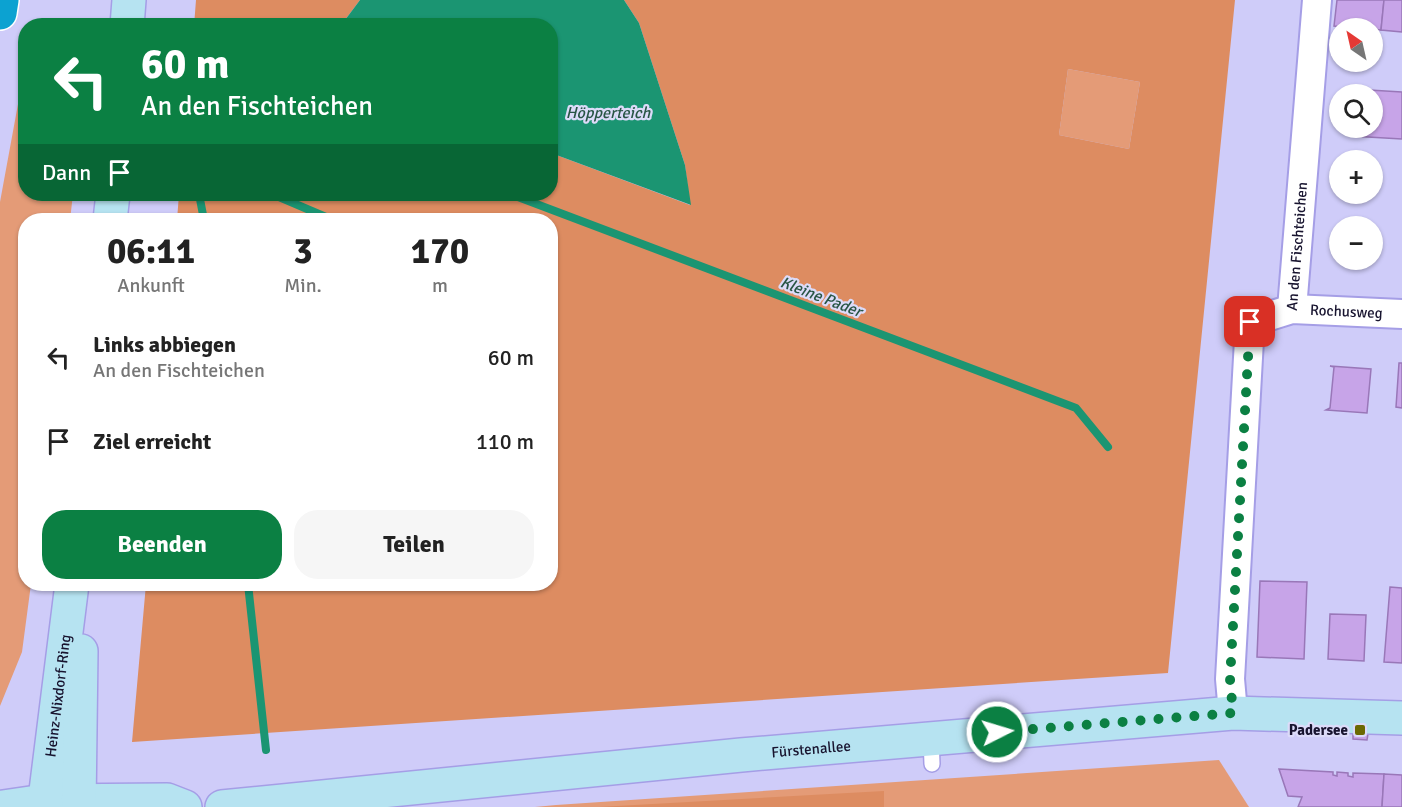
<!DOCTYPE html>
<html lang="de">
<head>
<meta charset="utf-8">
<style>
  body { margin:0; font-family:Signika,sans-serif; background:#f6f6f6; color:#222; height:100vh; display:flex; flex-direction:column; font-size:22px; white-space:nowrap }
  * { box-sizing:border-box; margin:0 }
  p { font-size:20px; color:#767676 }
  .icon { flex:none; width:33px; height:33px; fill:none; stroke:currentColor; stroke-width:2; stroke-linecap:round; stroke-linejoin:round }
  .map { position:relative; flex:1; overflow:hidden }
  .side { position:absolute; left:18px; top:213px; width:540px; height:378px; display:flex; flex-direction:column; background:#fff; border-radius:24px; box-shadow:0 2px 4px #0004 }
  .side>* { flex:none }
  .guide { position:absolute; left:18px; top:18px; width:540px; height:183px; border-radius:24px; box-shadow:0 2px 4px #0004; background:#0b8043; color:#fff; overflow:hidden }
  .needle { width:39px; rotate:326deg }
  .buttons { position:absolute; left:1329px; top:18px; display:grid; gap:12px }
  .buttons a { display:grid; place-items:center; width:54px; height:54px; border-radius:50%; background:#fff; box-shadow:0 2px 4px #0004; font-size:30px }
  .pin { position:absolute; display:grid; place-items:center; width:51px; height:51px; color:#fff; margin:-26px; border-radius:12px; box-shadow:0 3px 9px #0006 }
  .me { position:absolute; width:66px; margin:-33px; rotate:85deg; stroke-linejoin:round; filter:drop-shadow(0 0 4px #0008) }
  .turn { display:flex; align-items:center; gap:21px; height:126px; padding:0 24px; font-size:27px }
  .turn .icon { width:78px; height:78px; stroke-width:2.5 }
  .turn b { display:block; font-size:42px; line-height:51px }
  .then { display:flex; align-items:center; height:57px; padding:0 24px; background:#0003; gap:12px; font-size:22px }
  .eta { display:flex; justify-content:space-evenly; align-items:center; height:102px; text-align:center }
  .eta b { font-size:36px; font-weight:800; line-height:42px }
  .primary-button { display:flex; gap:12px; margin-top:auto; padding:12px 24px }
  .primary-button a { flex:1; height:69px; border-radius:24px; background:#0b8043; color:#fff; font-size:24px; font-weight:800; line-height:69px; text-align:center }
  .primary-button a+a { background:#f6f6f6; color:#222 }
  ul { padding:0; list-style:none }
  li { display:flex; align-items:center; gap:18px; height:84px; padding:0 24px }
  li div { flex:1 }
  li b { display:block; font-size:22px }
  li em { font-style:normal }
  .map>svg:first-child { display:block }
</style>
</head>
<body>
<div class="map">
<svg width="1402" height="807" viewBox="0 0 1402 807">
  <rect width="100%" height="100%" fill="#cfccf9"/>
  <g fill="#e49b77">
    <path d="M25 66 26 194H73L70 220H26V584H31L22 652 0 706V202Z"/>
    <path d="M1068 69 1140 82 1129 149 1059 135Z"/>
    <path d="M1219 760 1249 807H535L556 805Z"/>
  </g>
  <g fill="#dd8c61" fill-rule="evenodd">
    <path d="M196 0H360L345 20V25L194 26Z"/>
    <path d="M624 0H1235L1168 673 132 742 146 584H550V220H177L179 194H550L551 153 690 205 685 165 639 23ZM1068 69 1140 82 1129 149 1059 135Z"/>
    <path d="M884 791V807H599Z"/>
  </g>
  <path fill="#1b9572" d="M360 0H624L639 23 685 165 691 205 551 153 550 26 345 25V20Z"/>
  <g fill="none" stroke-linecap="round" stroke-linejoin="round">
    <g stroke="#1b9572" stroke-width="8">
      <path d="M199 194 204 220"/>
      <path d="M272 194 333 220"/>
      <path d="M510 194 1076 408 1108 447"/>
      <path d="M248 584 266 750"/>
    </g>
  </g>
  <g fill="#c7a4e8" stroke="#9977b8" stroke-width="1.5">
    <path d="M1337 0H1384L1381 30 1334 26Z"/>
    <path d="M1384 0H1402V32L1381 30Z"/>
    <path d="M1353 89 1402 92V139L1351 136V128H1372V94H1353Z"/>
    <path d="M1399 363H1402V408L1396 407Z"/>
    <path d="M1330 366 1371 369 1367 413 1326 410 1330 408 1334 367Z"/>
    <path d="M1260 581 1307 582 1304 659 1257 657Z"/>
    <path d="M1390 587 1402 588V663L1384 662Z"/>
    <path d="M1330 614 1366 615 1364 661 1328 659Z"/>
    <path d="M1353 734H1368L1367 740 1353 739Z"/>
    <path d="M1279 769 1333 772V775L1337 776V772L1348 773V776L1353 777V773L1384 774 1382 807H1298L1302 797 1288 796Z"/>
    <path d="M1384 774 1402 775V807H1382Z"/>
  </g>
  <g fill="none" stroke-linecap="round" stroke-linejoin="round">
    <defs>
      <path id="lane" d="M931 738 932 764"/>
      <g id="street">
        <path id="s1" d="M1292 309 1317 0"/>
        <path id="s2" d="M1233 713 1230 679 1250 322 1292 309 1402 314"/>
      </g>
      <g id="secondary">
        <path d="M127 26 129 0"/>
        <path d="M110 220 113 194"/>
        <path d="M3 807 44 801 167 800 185 807"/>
        <path id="s3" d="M44 807 72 584"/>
        <path d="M79 807 81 651"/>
        <path id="s4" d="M222 807 741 755 1233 713 1402 718"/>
      </g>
      <path id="highway" d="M0 13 2 0"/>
    </defs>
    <use href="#lane" stroke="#a59ee6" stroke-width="18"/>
    <use href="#street" stroke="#a59ee6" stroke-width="32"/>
    <use href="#secondary" stroke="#a59ee6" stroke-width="36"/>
    <use href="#highway" stroke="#fff" stroke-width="36"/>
    <use href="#lane" stroke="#fff" stroke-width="15"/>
    <use href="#street" stroke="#fff" stroke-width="28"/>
    <use href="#secondary" stroke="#b6e3f1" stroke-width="33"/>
    <use href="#highway" stroke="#0ca2d1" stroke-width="33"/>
  </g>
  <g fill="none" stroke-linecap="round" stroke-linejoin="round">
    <path stroke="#0b8043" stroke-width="10" stroke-dasharray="0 18" d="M997 732 1233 713 1230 679 1250 322"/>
  </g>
  <rect fill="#6b6902" stroke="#dcdbf9" stroke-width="2" x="1354" y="724" width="12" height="12" rx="3"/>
  <g text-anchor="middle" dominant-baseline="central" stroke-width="4.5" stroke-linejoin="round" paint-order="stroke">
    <g font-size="15" fill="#18142f" stroke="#dcdbf9">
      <text stroke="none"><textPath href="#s1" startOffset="63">An den Fischteichen</textPath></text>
      <text stroke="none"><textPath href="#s2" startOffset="490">Rochusweg</textPath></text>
      <text stroke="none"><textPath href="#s3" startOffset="112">Heinz-Nixdorf-Ring</textPath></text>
      <text stroke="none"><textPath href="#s4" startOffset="592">Fürstenallee</textPath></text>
    </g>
    <g font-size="15" font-weight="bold" fill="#18142f" stroke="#dcdbf9" text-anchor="end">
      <text x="1348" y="730">Padersee</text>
    </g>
    <g font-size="16" font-style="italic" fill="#285545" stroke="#dcdbf9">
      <text x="608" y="113">Höpperteich</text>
      <text transform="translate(821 297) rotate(21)">Kleine Pader</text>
    </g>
  </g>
</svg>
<div class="buttons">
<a><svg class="needle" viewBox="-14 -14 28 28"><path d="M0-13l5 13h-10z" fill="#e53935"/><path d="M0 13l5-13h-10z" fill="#767676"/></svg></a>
<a><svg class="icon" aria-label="search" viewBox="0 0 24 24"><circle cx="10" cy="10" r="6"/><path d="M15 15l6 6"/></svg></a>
<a>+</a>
<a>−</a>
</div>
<div class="pin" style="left:1250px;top:322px;background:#d93025"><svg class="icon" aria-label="arrive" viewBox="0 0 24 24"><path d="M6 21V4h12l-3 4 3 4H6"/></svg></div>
<svg class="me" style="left:997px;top:732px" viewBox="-20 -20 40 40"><circle r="17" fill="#0b8043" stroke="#fff" stroke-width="3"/><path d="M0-11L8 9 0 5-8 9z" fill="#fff"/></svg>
<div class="guide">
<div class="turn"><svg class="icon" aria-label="left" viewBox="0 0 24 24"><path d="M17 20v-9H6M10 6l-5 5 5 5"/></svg><div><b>60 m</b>An den Fischteichen</div></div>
<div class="then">Dann<svg class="icon" aria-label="arrive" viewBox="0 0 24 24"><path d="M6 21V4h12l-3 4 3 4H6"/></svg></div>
</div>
<section class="side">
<div class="eta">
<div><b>06:11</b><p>Ankunft</p></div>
<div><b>3</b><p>Min.</p></div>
<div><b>170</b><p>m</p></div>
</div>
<ul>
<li><svg class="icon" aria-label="left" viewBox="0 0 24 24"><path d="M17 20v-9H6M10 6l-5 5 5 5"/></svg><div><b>Links abbiegen</b><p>An den Fischteichen</p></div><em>60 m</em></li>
<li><svg class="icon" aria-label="arrive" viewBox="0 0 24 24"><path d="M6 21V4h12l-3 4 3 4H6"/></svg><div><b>Ziel erreicht</b></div><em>110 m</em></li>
</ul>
<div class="primary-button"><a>Beenden</a><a>Teilen</a></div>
</section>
</div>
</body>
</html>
